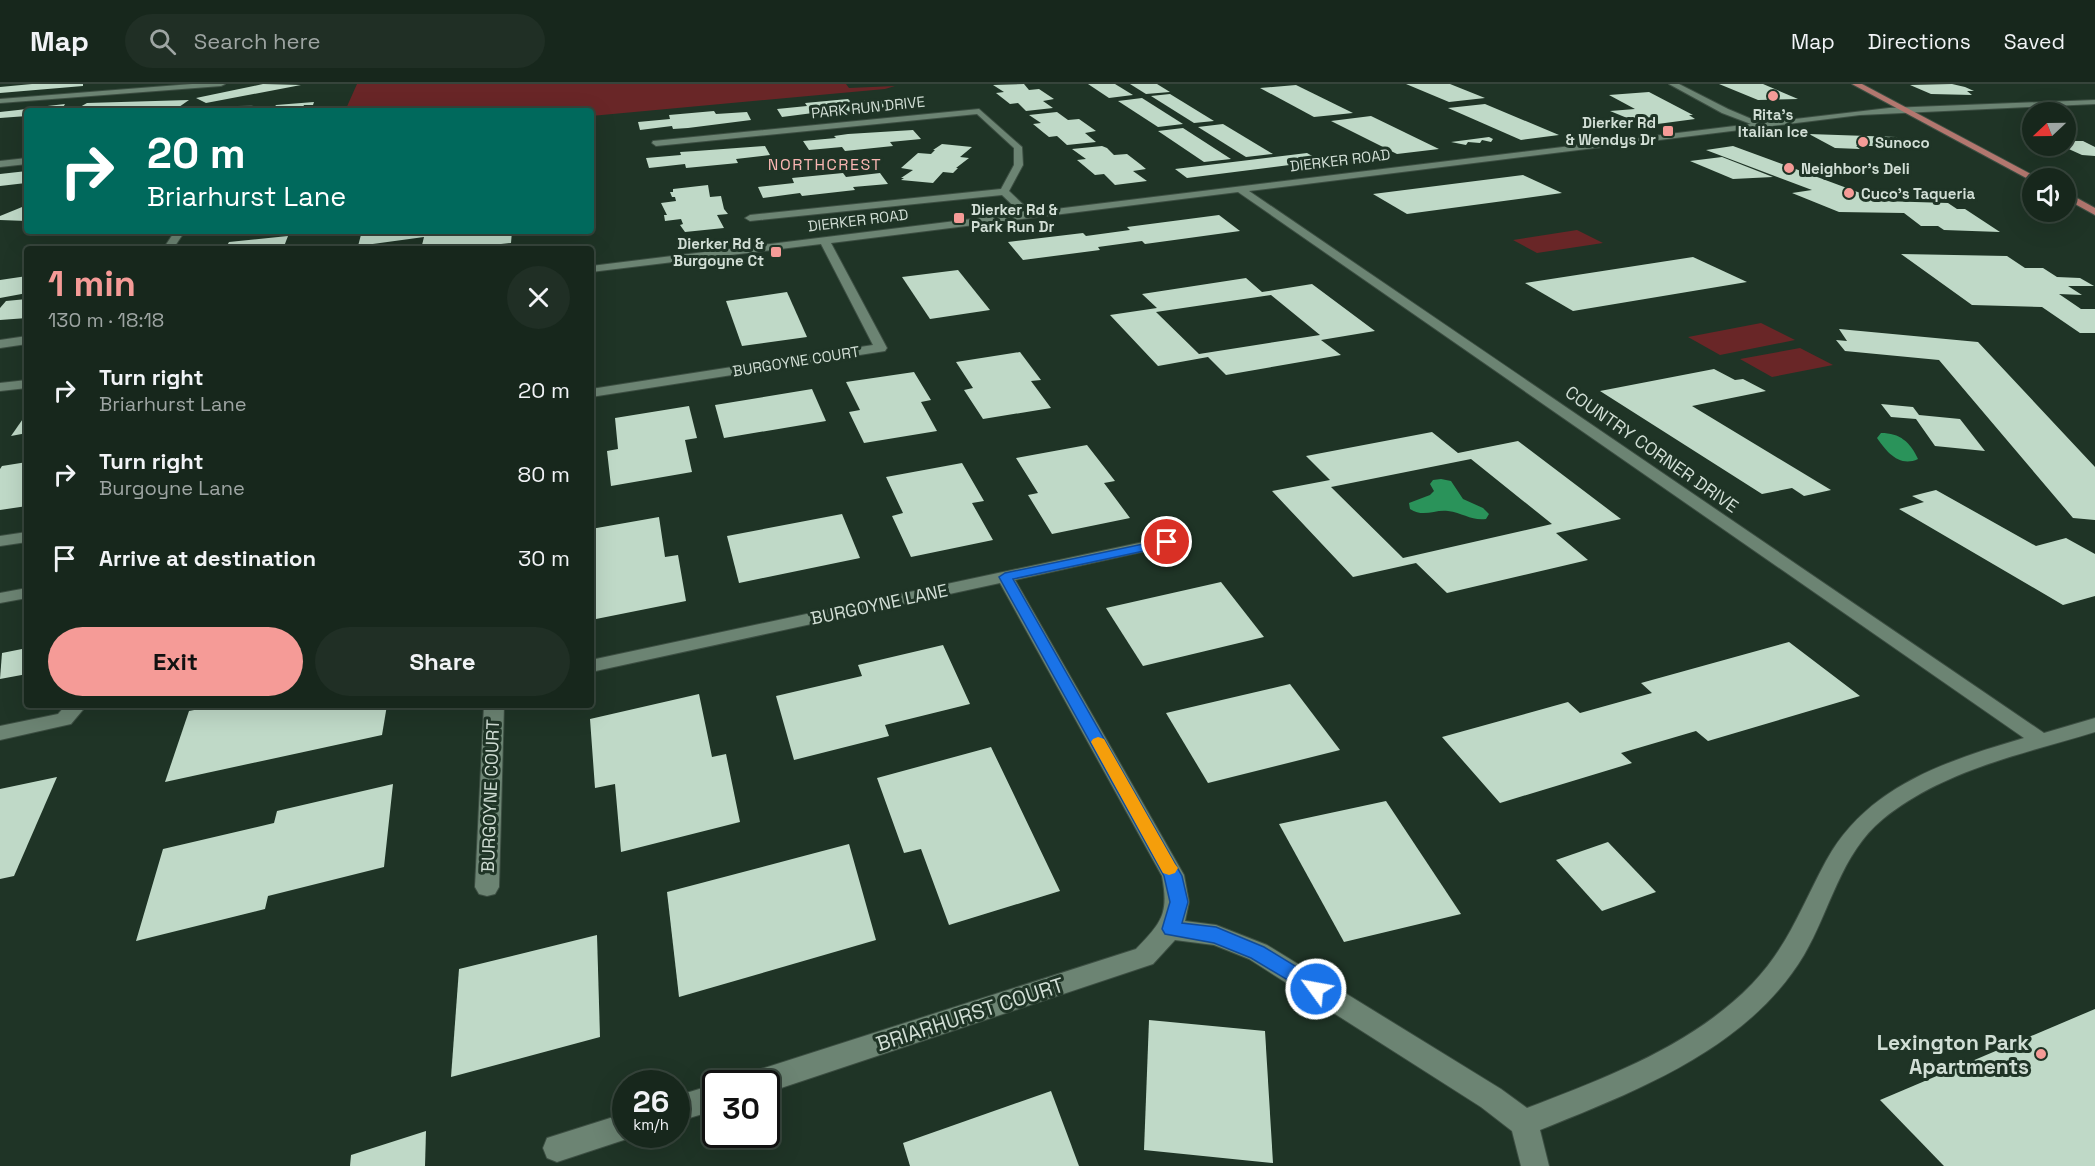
<!DOCTYPE html>
<html lang="en">
<head>
<meta charset="utf-8">
<style>
  body { margin:0; font-family:"Space Grotesk",sans-serif; background:#202f25; color:#f1f3f6; height:100vh; display:flex; flex-direction:column; font-size:22px; white-space:nowrap }
  * { box-sizing:border-box; margin:0 }
  p { font-size:20px; color:#9ea5a3 }
  .icon { flex:none; width:33px; height:33px; fill:none; stroke:currentColor; stroke-width:2; stroke-linecap:round; stroke-linejoin:round }
  .map { position:relative; flex:1; overflow:hidden }
  .sheet { position:absolute; left:24px; top:162px; width:570px; height:462px; display:flex; flex-direction:column; background:#17271c; border-radius:6px; box-shadow:0 6px 24px #0002,0 0 0 2px #36443b }
  .sheet>* { flex:none }
  .banner { position:absolute; left:24px; top:24px; width:570px; height:126px; border-radius:6px; box-shadow:0 6px 24px #0002,0 0 0 2px #36443b; background:#00695c; color:#fff; overflow:hidden }
  .needle { width:39px; rotate:248deg }
  .buttons { position:absolute; left:2022px; top:18px; display:grid; gap:12px }
  .buttons a { display:grid; place-items:center; width:54px; height:54px; border-radius:50%; background:#17271c; box-shadow:0 6px 24px #0002,0 0 0 2px #36443b; font-size:30px }
  .speed { position:absolute; left:612px; top:986px; display:flex; gap:12px; font-size:30px; font-weight:700; text-align:center }
  .speed>* { display:grid; place-content:center; width:78px; height:78px; border-radius:50%; background:#17271c; box-shadow:0 6px 24px #0002,0 0 0 2px #36443b; line-height:1 }
  .speed small { font-size:15px; font-weight:400 }
  .speed .limit { border:3px solid #111; border-radius:9px; background:#fff; color:#111 }
  .pin { position:absolute; display:grid; place-items:center; width:51px; height:51px; color:#fff; margin:-26px; border:3px solid #fff; border-radius:50%; box-shadow:0 2px 6px #0007 }
  .me { position:absolute; width:66px; margin:-33px; rotate:302deg; stroke-linejoin:round; filter:drop-shadow(0 0 4px #0008) }
  .turn { display:flex; align-items:center; gap:21px; height:126px; padding:0 24px; font-size:27px }
  .turn .icon { width:78px; height:78px; stroke-width:2.5 }
  .turn b { display:block; font-size:42px; line-height:51px }
  .round { display:grid; place-items:center; flex:none; width:63px; height:63px; border-radius:32px; background:#202f25 }
  .overview { display:flex; align-items:center; justify-content:space-between; height:102px; padding:0 24px }
  h1 { font-size:36px; font-weight:700; line-height:45px; color:#f59b97 }
  .cta { display:flex; gap:12px; margin-top:auto; padding:12px 24px }
  .cta a { flex:1; height:69px; border-radius:36px; background:#f59b97; color:#111; font-size:24px; font-weight:700; line-height:69px; text-align:center }
  .cta a+a { background:#202f25; color:#f1f3f6 }
  ul { padding:0; list-style:none }
  li { display:flex; align-items:center; gap:18px; height:84px; padding:0 24px }
  li div { flex:1 }
  li b { display:block; font-size:22px }
  li em { font-style:normal }
  header { display:flex; align-items:center; gap:36px; box-sizing:border-box; height:84px; padding:0 30px; background:#17271c; border-bottom:2px solid #36443b }
  header strong { font-size:28px }
  nav { display:flex; gap:33px; margin-inline-start:auto; font-size:21px }
  .search { width:420px; height:54px; background:#202f25; display:flex; align-items:center; gap:15px; box-sizing:border-box; padding:0 21px; border-radius:33px; color:#9ea5a3; font-size:22px }
  .map>svg:first-child { display:block }
</style>
</head>
<body>
<header>
<strong>Map</strong>
<div class="search"><svg class="icon" aria-label="search" viewBox="0 0 24 24"><circle cx="10" cy="10" r="6"/><path d="M15 15l6 6"/></svg>Search here</div>
<nav><a>Map</a><a>Directions</a><a>Saved</a></nav>
</header>
<div class="map">
<svg width="2095" height="1082" viewBox="0 0 2095 1082">
  <rect width="100%" height="100%" fill="#1f3426"/>
  <g fill="#692627">
    <path d="M357 0H846L849 4 895 2 885 5 591 32V27H345Z"/>
    <path d="M1577 146 1603 159 1537 169 1513 156Z"/>
    <path d="M1761 239 1795 256 1720 271 1688 253Z"/>
    <path d="M1800 264 1833 281 1772 293 1740 275Z"/>
  </g>
  <g fill="#2a935a">
    <path d="M1881 349C1900 349 1910 358 1918 375 1899 384 1886 367 1877 354Z"/>
    <path d="M1441 395 1451 397 1463 415 1483 424 1489 430 1486 435C1472 437 1463 429 1448 427 1435 425 1424 434 1410 425L1409 419 1430 411 1434 407 1430 400 1433 396Z"/>
  </g>
  <g fill="#bfd9c7" fill-rule="evenodd">
    <path d="M32 0H83V2L0 9V3Z"/>
    <path d="M263 0 301 1 206 19 196 14Z"/>
    <path d="M1024 0 1029 6 1039 5 1054 15 1043 17 1053 24 1026 27 1018 19 1010 20 996 9 1004 8 993 1Z"/>
    <path d="M1088 0H1115L1133 11 1109 14Z"/>
    <path d="M1130 0H1157L1170 8 1146 10Z"/>
    <path d="M1406 0H1450L1485 14 1449 18Z"/>
    <path d="M1719 0H1763L1798 15 1758 16Z"/>
    <path d="M1952 0 1965 3 1974 7H1967L1972 11 1931 10 1910 1Z"/>
    <path d="M1296 1 1353 29 1314 33 1260 4Z"/>
    <path d="M1649 8 1693 31H1689L1695 35 1650 41 1632 36 1610 27 1635 25 1609 11Z"/>
    <path d="M1170 10 1214 37 1194 39 1151 12Z"/>
    <path d="M1142 14 1183 40 1158 43 1118 17Z"/>
    <path d="M848 15 851 18 880 15 887 23 828 30 814 32 813 29 782 33 777 25 807 22 805 19Z"/>
    <path d="M189 16 179 23 73 27 87 19Z"/>
    <path d="M314 18 313 21H304L301 27H272L276 21Z"/>
    <path d="M65 20 61 27H28L30 24Z"/>
    <path d="M1485 20 1559 51 1521 56 1448 24Z"/>
    <path d="M27 25V32L0 34V28Z"/>
    <path d="M714 27 716 30 747 28 751 36 688 44 673 45 672 42 640 46 638 38 670 35 669 31Z"/>
    <path d="M1057 28 1068 36 1079 35 1096 47 1085 49 1096 58 1067 61 1057 52 1049 53 1044 49 1033 40 1041 39 1029 31Z"/>
    <path d="M1371 32 1439 65 1397 70 1331 37Z"/>
    <path d="M1223 40 1273 70 1246 73 1198 43Z"/>
    <path d="M1183 44 1231 75 1204 78 1158 47Z"/>
    <path d="M913 46 921 55 890 58 893 62 845 67 842 63 809 66 803 57 836 54 834 52 848 50Z"/>
    <path d="M1809 50 1896 53 1910 62H1856L1860 65 1835 64Z"/>
    <path d="M1489 53 1493 55 1491 58 1482 56 1480 59 1468 58 1466 61 1451 58Z"/>
    <path d="M2066 57H2083L2095 63V72L2082 71 2062 62H2066Z"/>
    <path d="M942 60 972 63 960 73 969 74 956 84H958L953 89 943 88 933 99 901 96 904 94H901L913 86 901 84 918 69 931 70 935 66H933Z"/>
    <path d="M765 62 770 71 736 75 738 79 686 84 685 80 649 84 646 74 681 71 680 68 696 67Z"/>
    <path d="M1102 62 1107 64 1114 71 1127 70 1140 80 1146 85 1133 87 1147 97 1115 101 1104 90 1095 91 1077 76 1086 75 1072 65Z"/>
    <path d="M1733 62 1882 117 1948 119 1957 125H1965L2000 148 1944 146 1938 142H1921L1904 129 1839 128 1792 109 1812 106 1706 66Z"/>
    <path d="M1307 69 1321 77 1187 94 1175 85Z"/>
    <path d="M1722 73 1773 93 1733 95 1690 77Z"/>
    <path d="M27 87 26 99 0 102V90Z"/>
    <path d="M843 89 846 93 880 89 888 100 853 103 855 106 802 112 800 109 763 114 758 103 794 99 792 94Z"/>
    <path d="M1523 91 1562 109 1407 130 1373 110Z"/>
    <path d="M708 101 710 113 721 112 724 125 728 130 717 131 724 144 685 148 680 141 683 140 681 135 665 137 664 131H667L661 119 676 117 675 113H672L670 108H673V105Z"/>
    <path d="M27 121V137L0 136V132Z"/>
    <path d="M1219 131 1240 147 1145 160 1142 157 1098 163 1100 166 1023 176 1008 158 1083 149 1086 152 1130 146 1127 143Z"/>
    <path d="M362 147H512L511 159 456 165H421L424 153 358 162Z"/>
    <path d="M288 152 283 165H225L229 158Z"/>
    <path d="M1901 170 2007 172 2025 184H2043L2057 193 2080 194 2094 202H2068L2082 211 2059 210 2081 225H2095V249H2080L2042 223 1972 221Z"/>
    <path d="M1693 173 1747 198 1573 227 1525 199Z"/>
    <path d="M958 186 990 226 930 235 902 193Z"/>
    <path d="M27 192V209L0 214V196Z"/>
    <path d="M1246 194 1262 208 1312 200 1375 247 1321 256 1341 271 1226 291 1208 273 1158 282 1110 231 1157 224 1142 210ZM1271 211 1320 251 1199 270 1156 228Z"/>
    <path d="M787 208 807 253 742 262 726 217Z"/>
    <path d="M27 215V234L0 236V224L6 217Z"/>
    <path d="M1839 245 1978 258 2095 383V436L2073 434 1939 276 1845 267 1836 256 1847 257Z"/>
    <path d="M1020 268 1041 296 1031 297 1051 324 983 335 964 306 973 304 956 278Z"/>
    <path d="M1714 285 1735 296 1743 295 1766 307 1692 322 1831 406 1804 412 1792 404 1762 410 1600 307Z"/>
    <path d="M914 288 931 316 921 318 937 347 864 359 849 328 860 326 846 298Z"/>
    <path d="M812 305 826 337 724 354 715 321Z"/>
    <path d="M1881 320 1913 323 1919 331 1960 335 1985 367 1935 362 1916 335 1891 333Z"/>
    <path d="M689 322 697 354 685 356 692 388 611 402 607 367 618 365 615 334Z"/>
    <path d="M27 329V349L11 352Z"/>
    <path d="M1432 348 1458 369 1518 357 1621 435 1556 449 1588 476 1447 509 1416 479 1353 493 1272 407 1330 396 1306 372ZM1471 375 1552 440 1403 474 1331 403Z"/>
    <path d="M1087 361 1115 397 1104 399 1130 434 1052 450 1028 411 1038 409 1016 374Z"/>
    <path d="M27 378V422L0 426V385L2 382Z"/>
    <path d="M962 379 984 417 972 419 993 456 911 473 892 432 903 429 886 393Z"/>
    <path d="M1936 406 2036 462 2066 454 2095 470V512L2063 521 1899 425 1924 418 1912 412Z"/>
    <path d="M842 430 860 474 739 499 727 452Z"/>
    <path d="M659 433 665 473 678 471 686 517 591 536V445Z"/>
    <path d="M1221 498 1264 553 1143 582 1106 524Z"/>
    <path d="M1789 558 1860 612 1708 657 1696 647 1621 669 1632 679 1500 719 1442 653 1568 618 1580 629 1652 609 1641 599Z"/>
    <path d="M943 561 970 620 885 641 889 652 794 676 776 612 862 592 858 581Z"/>
    <path d="M27 564V590L0 595 2 569Z"/>
    <path d="M1290 600 1340 666 1208 699 1166 629Z"/>
    <path d="M699 610 712 673 726 670 740 738 621 768 615 700 595 704 590 635Z"/>
    <path d="M220 621H387L382 651 165 698 189 627Z"/>
    <path d="M991 663 1060 807 949 841 921 765 904 769 877 694Z"/>
    <path d="M57 693 14 792 0 795V705Z"/>
    <path d="M393 700 384 783 268 812 265 825 136 857 163 765 274 739 277 727Z"/>
    <path d="M1386 717 1461 830 1344 858 1279 740Z"/>
    <path d="M1608 758 1656 808 1602 827 1556 776Z"/>
    <path d="M849 760 876 856 679 913 667 808Z"/>
    <path d="M597 851 600 953 451 993 459 885Z"/>
    <path d="M2095 925V1082H1944L1880 1016Z"/>
    <path d="M1149 936 1265 947 1273 1079 1144 1066Z"/>
    <path d="M1051 1007 1079 1082H910L903 1059Z"/>
    <path d="M426 1047 425 1082H350L351 1071Z"/>
  </g>
  <g fill="none" stroke-linecap="round" stroke-linejoin="round">
    <defs>
      <g id="minor">
        <path d="M192 0H225L221 2 0 19V15Z"/>
        <path d="M1669 0H1679L1728 25 1761 39 1889 24 2095 16V20L1860 31 1249 107 2044 649 2095 634V648C2023 670 1943 686 1883 735 1841 769 1830 827 1804 871 1748 965 1636 1007 1540 1046L1549 1082H1521L1512 1047 1481 1023 1249 875 1214 861 1175 856 1153 880 766 1009V999H745L748 990 758 986 1136 865C1162 838 1169 830 1162 792L1000 499 591 588V576L1167 453 1173 455 1175 458 1173 461 1015 496 1184 791 1189 818 1185 837 1216 841 1267 861 1501 1005 1527 1024C1605 994 1692 962 1752 900 1789 861 1801 823 1826 777 1867 702 1946 677 2024 654L1238 108 831 159 887 264 885 267 591 313V305L873 261 821 160 591 188V182L1021 129 1002 111 750 137 745 134 750 131 1001 105 1014 81V64L977 30 656 62 652 59 653 57 979 25 1022 63 1023 81 1009 107 1031 128 1751 40 1722 29Z"/>
        <path d="M251 22 263 27H207L211 25Z"/>
        <path d="M27 74V80L0 83V77Z"/>
        <path d="M175 147H185L173 165H163Z"/>
        <path d="M27 252V260L0 264V256Z"/>
        <path d="M27 296V304L0 307V299Z"/>
        <path d="M27 448V458L0 462V452Z"/>
        <path d="M27 504V514L0 519V509Z"/>
        <path d="M66 621H87L71 640 0 656V642L58 630Z"/>
        <path d="M484 621H504L499 803 495 810 487 812 479 810 475 803Z"/>
        <path d="M716 1000V1026L676 1038V1012Z"/>
        <path d="M626 1029V1050L636 1052 557 1078 547 1074 543 1064 547 1054Z"/>
      </g>
      <g id="major">
        <path d="M1852 0H1862L2038 94 2030 96Z"/>
        <path d="M2066 108 2095 124V131L2066 115Z"/>
      </g>
    </defs>
    <use href="#minor" stroke="#3c4e42" stroke-width="2"/>
    <use href="#major" stroke="#3c4e42" stroke-width="2"/>
    <use href="#minor" fill="#6c8473" fill-rule="evenodd"/>
    <use href="#major" fill="#b3776f" fill-rule="evenodd"/>
  </g>
  <path fill="#1a73e8" stroke="#114b97" stroke-width="1.5" d="M1167 455 1172 456 1173 458 1172 461 1013 495 1182 792 1188 818 1182 839 1216 843 1264 863 1323 899 1326 905 1323 911 1316 913 1251 874 1214 859 1165 850 1162 845 1170 818 1164 792 999 493 1005 489Z"/>
  <path fill="#f59e0b" d="M1098 653 1104 655 1175 780 1178 784 1175 789 1169 791 1163 789 1091 658 1093 655Z"/>
  <g fill="#f59b97" stroke="#1f3426" stroke-width="2">
    <circle cx="1773" cy="12" r="6"/>
    <rect x="1662" y="41" width="12" height="12" rx="3"/>
    <circle cx="1863" cy="58" r="6"/>
    <circle cx="1789" cy="84" r="6"/>
    <circle cx="1849" cy="109" r="6"/>
    <rect x="953" y="128" width="12" height="12" rx="3"/>
    <rect x="770" y="162" width="12" height="12" rx="3"/>
    <circle cx="2041" cy="970" r="6"/>
  </g>
  <g text-anchor="middle" dominant-baseline="central" stroke-width="6" stroke-linejoin="round" paint-order="stroke">
    <g font-size="15" fill="#d1ded5" stroke="#1f3426">
      <text transform="translate(868 23) rotate(-6)">PARK RUN DRIVE</text>
      <text transform="translate(1340 76) rotate(-7)">DIERKER ROAD</text>
      <text transform="translate(858 136) rotate(-7)">DIERKER ROAD</text>
      <text transform="translate(796 277) rotate(-9)">BURGOYNE COURT</text>
    </g>
    <g font-size="15" font-weight="bold" fill="#d1ded5" stroke="#1f3426" text-anchor="start">
      <text x="1773" y="30" text-anchor="middle">Rita's<tspan x="1773" dy="17">Italian Ice</tspan></text>
      <text x="1656" y="38" text-anchor="end">Dierker Rd<tspan x="1656" dy="17">&amp; Wendys Dr</tspan></text>
      <text x="1875" y="58">Sunoco</text>
      <text x="1801" y="84">Neighbor's Deli</text>
      <text x="1861" y="109">Cuco's Taqueria</text>
      <text x="971" y="125">Dierker Rd &amp;<tspan x="971" dy="17">Park Run Dr</tspan></text>
      <text x="764" y="159" text-anchor="end">Dierker Rd &amp;<tspan x="764" dy="17">Burgoyne Ct</tspan></text>
    </g>
    <g font-size="16" letter-spacing="1.5" fill="#fab6b2" stroke="#1f3426">
      <text x="825" y="80">NORTHCREST</text>
    </g>
    <g font-size="18" fill="#d1ded5" stroke="#1f3426">
      <text transform="translate(1652 365) rotate(35)">COUNTRY CORNER DRIVE</text>
      <text transform="translate(879 520) rotate(-12)">BURGOYNE LANE</text>
      <text transform="translate(490 712) rotate(-88)">BURGOYNE COURT</text>
    </g>
    <g font-size="21" fill="#d1ded5" stroke="#1f3426">
      <text transform="translate(970 930) rotate(-18)">BRIARHURST COURT</text>
    </g>
    <g font-size="21" font-weight="bold" fill="#d1ded5" stroke="#1f3426" text-anchor="end">
      <text x="2029" y="958">Lexington Park<tspan x="2029" dy="24">Apartments</tspan></text>
    </g>
  </g>
</svg>
<div class="buttons">
<a><svg class="needle" viewBox="-14 -14 28 28"><path d="M0-13l5 13h-10z" fill="#e53935"/><path d="M0 13l5-13h-10z" fill="#9ea5a3"/></svg></a>
<a><svg class="icon" aria-label="sound" viewBox="0 0 24 24"><path d="M4 9h4l5-4v14l-5-4H4zM17 9q2 3 0 6"/></svg></a>
</div>
<div class="speed"><div>26<small>km/h</small></div><div class="limit">30</div></div>
<div class="pin" style="left:1167px;top:458px;background:#d93025"><svg class="icon" aria-label="arrive" viewBox="0 0 24 24"><path d="M6 21V4h12l-3 4 3 4H6"/></svg></div>
<svg class="me" style="left:1316px;top:905px" viewBox="-20 -20 40 40"><circle r="17" fill="#1a73e8" stroke="#fff" stroke-width="3"/><path d="M0-11L8 9 0 5-8 9z" fill="#fff"/></svg>
<div class="banner">
<div class="turn"><svg class="icon" aria-label="right" viewBox="0 0 24 24"><path d="M7 20v-9h11M14 6l5 5-5 5"/></svg><div><b>20 m</b>Briarhurst Lane</div></div>
</div>
<section class="sheet">
<div class="overview"><div><h1>1 min</h1><p>130 m · 18:18</p></div><a class="round"><svg class="icon" aria-label="close" viewBox="0 0 24 24"><path d="M6 6l12 12M18 6L6 18"/></svg></a></div>
<ul>
<li><svg class="icon" aria-label="right" viewBox="0 0 24 24"><path d="M7 20v-9h11M14 6l5 5-5 5"/></svg><div><b>Turn right</b><p>Briarhurst Lane</p></div><em>20 m</em></li>
<li><svg class="icon" aria-label="right" viewBox="0 0 24 24"><path d="M7 20v-9h11M14 6l5 5-5 5"/></svg><div><b>Turn right</b><p>Burgoyne Lane</p></div><em>80 m</em></li>
<li><svg class="icon" aria-label="arrive" viewBox="0 0 24 24"><path d="M6 21V4h12l-3 4 3 4H6"/></svg><div><b>Arrive at destination</b></div><em>30 m</em></li>
</ul>
<div class="cta"><a>Exit</a><a>Share</a></div>
</section>
</div>
</body>
</html>
